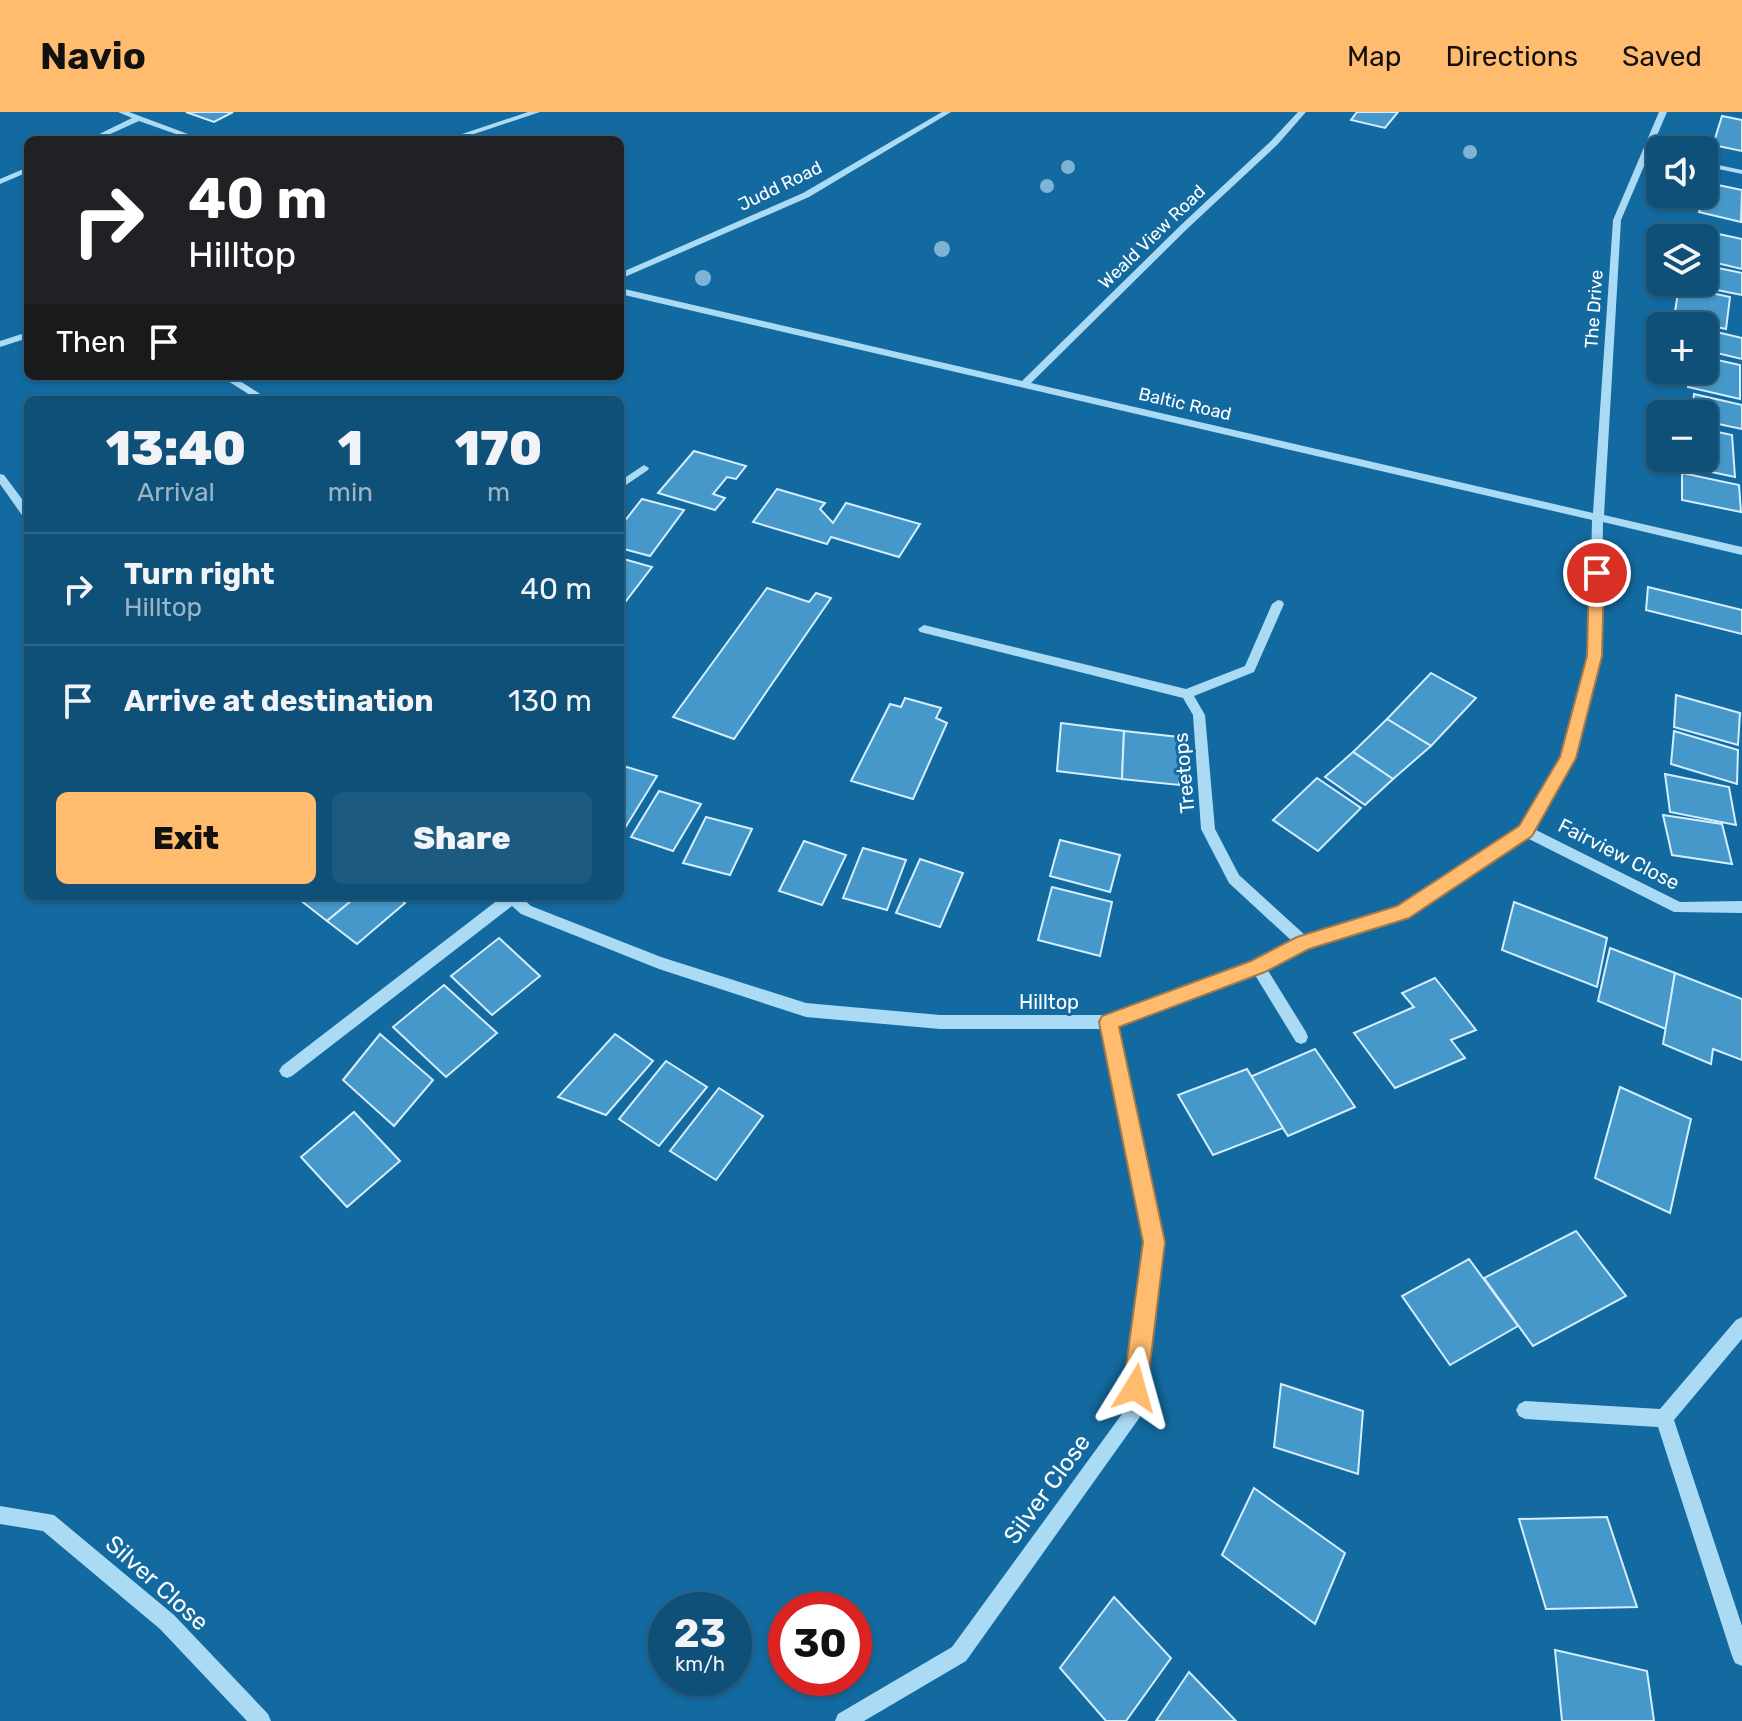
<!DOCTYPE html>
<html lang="en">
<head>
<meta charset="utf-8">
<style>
  body { margin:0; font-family:Rubik,sans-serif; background:#1c5a80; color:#f1f3f6; height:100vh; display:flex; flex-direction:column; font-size:30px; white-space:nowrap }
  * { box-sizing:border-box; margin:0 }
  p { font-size:26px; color:#9bb5c6 }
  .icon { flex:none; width:44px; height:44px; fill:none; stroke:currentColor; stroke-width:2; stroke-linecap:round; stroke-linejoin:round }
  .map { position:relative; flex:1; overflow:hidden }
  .drawer { position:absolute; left:24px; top:284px; width:600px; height:504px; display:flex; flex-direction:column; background:#0e5078; border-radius:12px; box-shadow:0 2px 6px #0004,0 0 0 2px #2e678a }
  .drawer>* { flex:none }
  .guide { position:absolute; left:24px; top:24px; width:600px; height:244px; border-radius:12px; box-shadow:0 2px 6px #0004,0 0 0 2px #2e678a; background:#202124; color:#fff; overflow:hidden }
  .controls { position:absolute; left:1646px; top:24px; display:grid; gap:16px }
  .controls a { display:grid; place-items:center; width:72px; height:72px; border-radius:12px; background:#0e5078; box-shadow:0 2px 6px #0004,0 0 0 2px #2e678a; font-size:40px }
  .speed { position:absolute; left:648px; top:1480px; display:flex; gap:16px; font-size:40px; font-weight:700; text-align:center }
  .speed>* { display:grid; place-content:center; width:104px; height:104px; border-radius:50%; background:#0e5078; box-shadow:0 2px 6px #0004,0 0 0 2px #2e678a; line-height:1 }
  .speed small { font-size:20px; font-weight:400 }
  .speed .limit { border:12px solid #d22; background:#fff; color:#111 }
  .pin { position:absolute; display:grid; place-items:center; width:68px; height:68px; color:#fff; margin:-34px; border:4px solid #fff; border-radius:50%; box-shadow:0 2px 8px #0007 }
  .me { position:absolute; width:88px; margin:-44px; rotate:8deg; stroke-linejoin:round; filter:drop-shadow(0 0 6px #0008) }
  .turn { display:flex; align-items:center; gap:28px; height:168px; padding:0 32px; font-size:36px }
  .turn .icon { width:104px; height:104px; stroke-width:2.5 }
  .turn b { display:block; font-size:56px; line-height:68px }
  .then { display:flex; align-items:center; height:76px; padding:0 32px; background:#0003; gap:16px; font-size:30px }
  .eta { display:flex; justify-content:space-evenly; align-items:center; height:136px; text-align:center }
  .eta b { font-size:48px; font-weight:800; line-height:56px }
  .cta { display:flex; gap:16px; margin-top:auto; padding:16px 32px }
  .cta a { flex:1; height:92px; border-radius:12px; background:#ffbb6e; color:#111; font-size:32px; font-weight:800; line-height:92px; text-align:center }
  .cta a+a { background:#1c5a80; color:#f1f3f6 }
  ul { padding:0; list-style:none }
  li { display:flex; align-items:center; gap:24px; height:112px; padding:0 32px; border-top:2px solid #2e678a }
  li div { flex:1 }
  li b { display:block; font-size:30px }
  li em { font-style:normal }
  header { display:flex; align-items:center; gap:48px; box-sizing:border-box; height:112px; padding:0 40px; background:#ffbb6e; color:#111 }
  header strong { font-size:38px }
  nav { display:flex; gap:44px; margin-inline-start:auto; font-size:28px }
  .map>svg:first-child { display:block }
</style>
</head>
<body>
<header>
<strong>Navio</strong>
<nav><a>Map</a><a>Directions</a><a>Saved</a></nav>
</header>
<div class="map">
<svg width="1742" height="1609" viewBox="0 0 1742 1609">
  <rect width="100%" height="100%" fill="#136aa0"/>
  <g fill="#4598c9" stroke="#d4eefe" stroke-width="2">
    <path d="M186 0H233L214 10Z"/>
    <path d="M1357 0H1398L1385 16 1351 8Z"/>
    <path d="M1722 4 1742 8V39L1713 33Z"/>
    <path d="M1718 73 1742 78 1741 110 1699 100 1702 91 1712 94Z"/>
    <path d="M1691 116 1742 127V157L1704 148V126H1689Z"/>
    <path d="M1704 153 1742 161V183L1687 172 1704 170Z"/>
    <path d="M1679 174 1730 185 1726 217 1674 206Z"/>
    <path d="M1704 217 1742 226V247L1704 238Z"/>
    <path d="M1704 245 1740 253V287L1688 275 1689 258H1704Z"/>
    <path d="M1694 282 1742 293V317L1704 309V302H1692Z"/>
    <path d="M1704 317 1732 323 1735 365 1678 353V346H1704Z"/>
    <path d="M694 339 746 354 736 367 727 365 713 382 725 386 715 398 658 381Z"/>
    <path d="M1682 361 1739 373 1741 400 1682 388Z"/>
    <path d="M777 377 825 391 820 397 833 411 846 391 920 412 899 445 831 425 827 432 753 410Z"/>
    <path d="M642 387 684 398 650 444 620 436V415Z"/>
    <path d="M620 446 652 455 626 489 620 487Z"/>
    <path d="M1648 475 1742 498V522L1646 498Z"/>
    <path d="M767 476 809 490 816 481 831 486 734 627 673 605Z"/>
    <path d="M1431 561 1476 586 1431 634 1387 607Z"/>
    <path d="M1676 583 1740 601 1738 633 1674 615Z"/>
    <path d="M905 586 941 596 936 606 947 611 913 687 851 669 890 592 901 595Z"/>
    <path d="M1387 607 1431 634 1393 667 1353 640Z"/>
    <path d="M1061 611 1124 619 1122 667 1057 659Z"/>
    <path d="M1124 619 1179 625V673L1122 667Z"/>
    <path d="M1674 619 1738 638 1737 672 1671 652Z"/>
    <path d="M1353 640 1393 667 1365 693 1325 665Z"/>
    <path d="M620 653 657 664 625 716 620 715Z"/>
    <path d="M1665 662 1729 675 1736 713 1670 700Z"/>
    <path d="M1317 666 1361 696 1318 739 1273 708Z"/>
    <path d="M659 679 701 692 673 739 631 725Z"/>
    <path d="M1663 703 1722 712 1732 752 1672 743Z"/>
    <path d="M706 705 752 717 730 763 683 751Z"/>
    <path d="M1060 728 1120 743 1110 780 1050 764Z"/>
    <path d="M804 729 846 743 822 793 779 779Z"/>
    <path d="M863 736 906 748 887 798 843 786Z"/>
    <path d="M920 747 963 761 940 815 896 801Z"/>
    <path d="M1052 775 1112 790 1100 844 1038 828Z"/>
    <path d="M295 784H357L327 809Z"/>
    <path d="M357 784H395L405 791 357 832 327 809Z"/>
    <path d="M1514 790 1607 826 1597 875 1502 838Z"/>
    <path d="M499 826 540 864 492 903 451 864Z"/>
    <path d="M1610 836 1675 861 1666 917 1598 889Z"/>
    <path d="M1675 861 1742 887V948L1713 937 1711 952 1663 932Z"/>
    <path d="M1435 866 1476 918 1451 928 1465 946 1395 976 1354 921 1414 895 1402 881Z"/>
    <path d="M444 873 497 921 446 965 393 915Z"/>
    <path d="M380 922 433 968 394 1014 343 968Z"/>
    <path d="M615 922 653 949 606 1003 558 985Z"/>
    <path d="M1315 937 1355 995 1288 1024 1250 965Z"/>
    <path d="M666 949 707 975 659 1034 619 1007Z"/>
    <path d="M1247 957 1283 1016 1213 1043 1178 983Z"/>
    <path d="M1620 975 1691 1007 1670 1101 1595 1066Z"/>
    <path d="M719 976 763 1004 716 1068 670 1039Z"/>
    <path d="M354 1000 400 1049 347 1095 301 1045Z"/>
    <path d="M1576 1119 1626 1184 1533 1234 1484 1166Z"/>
    <path d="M1469 1147 1518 1214 1450 1253 1402 1184Z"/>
    <path d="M1281 1272 1363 1299 1358 1362 1274 1335Z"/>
    <path d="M1254 1376 1345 1441 1315 1512 1222 1443Z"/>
    <path d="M1607 1405 1637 1495 1546 1497 1519 1407Z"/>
    <path d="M1114 1485 1171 1546 1126 1609H1106L1060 1556Z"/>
    <path d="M1555 1538 1647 1559 1654 1609H1562Z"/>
    <path d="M1189 1560 1236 1609H1156Z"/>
  </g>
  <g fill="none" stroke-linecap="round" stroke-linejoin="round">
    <g fill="#abdaf4" fill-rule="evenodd">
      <path d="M118 0H129L204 28H193L139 9 97 28H87L132 6Z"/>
      <path d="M528 0H540L456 28H444Z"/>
      <path d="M942 0H951L809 85 620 167V161L803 81Z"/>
      <path d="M1298 0H1306L1277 33 1188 116 1031 271 1593 401 1613 108 1659 0H1667L1621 108 1604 403 1742 435V443L1603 410 1601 544 1574 646 1534 717 1680 790 1742 789V801L1674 800 1527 726 1408 804 1308 836 1267 857 1306 920 1308 925 1306 930 1301 932 1296 930 1255 863 1116 914 1162 1130 1140 1305 966 1549 864 1609H835L838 1602 952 1535 1122 1302 1146 1130 1102 917H940L806 905 659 857 521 802 512 794 292 964 287 966 282 964 279 959 282 954 503 784H520L531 794 661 845 806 891 940 903H1108L1253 851 1293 830 1229 771 1201 717 1193 603 1183 586 920 520 918 517 924 513 1186 577 1245 554 1272 492 1278 488 1282 489 1284 492 1254 560 1194 584 1205 603 1215 717 1239 763 1306 824 1399 795 1521 715 1562 646 1589 544 1592 408 620 182V176L1022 269 1182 112 1271 29Z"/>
      <path d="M1704 50 1742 58V62L1704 54Z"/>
      <path d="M28 55V60L0 72V67Z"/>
      <path d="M28 220V226L0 235V229Z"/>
      <path d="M220 264H232L270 288H258Z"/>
      <path d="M644 353 649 356 648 358 620 377V369Z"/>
      <path d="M0 362 4 363 28 395V407L24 406 0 372Z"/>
      <path d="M1742 1205V1227L1674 1308 1742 1514V1554L1735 1551 1732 1544 1658 1315 1525 1307 1519 1304 1516 1298 1519 1292 1525 1289 1660 1297 1736 1208Z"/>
      <path d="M0 1394 54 1403 174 1503 268 1602 271 1609H247L160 1517 43 1419 0 1412Z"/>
    </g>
  </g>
  <g fill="#7db3d4">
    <circle cx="1470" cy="40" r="7"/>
    <circle cx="1068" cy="55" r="7"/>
    <circle cx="1047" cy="74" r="7"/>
    <circle cx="942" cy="137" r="8"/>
    <circle cx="703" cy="166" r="8"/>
  </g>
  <path fill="#ffbb6e" stroke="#a67a48" stroke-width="2" d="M1597 456 1604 461 1602 544 1576 646 1532 724 1409 806 1309 837 1265 860 1119 915 1165 1130 1147 1276 1143 1284 1135 1287 1127 1284 1123 1276 1143 1130 1099 910 1102 904 1251 849 1297 825 1397 794 1519 714 1560 645 1587 544 1589 461Z"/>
  <g text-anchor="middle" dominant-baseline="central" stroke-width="6" stroke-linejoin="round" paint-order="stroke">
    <g font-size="18" fill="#fff" stroke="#136aa0">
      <text transform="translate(780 74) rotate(-26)">Judd Road</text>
      <text transform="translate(1152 125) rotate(-44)">Weald View Road</text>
      <text transform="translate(1594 197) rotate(-86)">The Drive</text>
      <text transform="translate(1185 292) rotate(13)">Baltic Road</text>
    </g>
    <g font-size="20" fill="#fff" stroke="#136aa0">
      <text transform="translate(1184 661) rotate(-95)">Treetops</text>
      <text transform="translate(1619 742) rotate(27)">Fairview Close</text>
      <text x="1049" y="890">Hilltop</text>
    </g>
    <g font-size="24" fill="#fff" stroke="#136aa0">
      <text transform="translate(1047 1377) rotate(-54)">Silver Close</text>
      <text transform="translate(157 1471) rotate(42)">Silver Close</text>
    </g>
  </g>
</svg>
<div class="controls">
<a><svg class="icon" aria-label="sound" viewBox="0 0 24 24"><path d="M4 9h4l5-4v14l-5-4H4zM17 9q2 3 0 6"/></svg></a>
<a><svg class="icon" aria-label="layers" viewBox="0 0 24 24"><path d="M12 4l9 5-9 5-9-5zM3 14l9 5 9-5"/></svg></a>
<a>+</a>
<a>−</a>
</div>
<div class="speed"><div>23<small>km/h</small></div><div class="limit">30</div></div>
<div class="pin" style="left:1597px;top:461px;background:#d93025"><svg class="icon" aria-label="arrive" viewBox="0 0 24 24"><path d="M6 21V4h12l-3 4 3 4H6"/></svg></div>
<svg class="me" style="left:1135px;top:1276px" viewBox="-20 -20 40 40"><path d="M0-17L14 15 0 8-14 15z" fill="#ffbb6e" stroke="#fff" stroke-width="4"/></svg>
<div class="guide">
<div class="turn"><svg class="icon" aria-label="right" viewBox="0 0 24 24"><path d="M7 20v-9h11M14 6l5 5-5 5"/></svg><div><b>40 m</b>Hilltop</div></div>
<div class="then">Then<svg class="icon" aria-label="arrive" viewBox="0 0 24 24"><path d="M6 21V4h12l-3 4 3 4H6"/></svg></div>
</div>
<section class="drawer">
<div class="eta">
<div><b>13:40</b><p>Arrival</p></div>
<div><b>1</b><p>min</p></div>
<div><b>170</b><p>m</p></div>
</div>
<ul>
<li><svg class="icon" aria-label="right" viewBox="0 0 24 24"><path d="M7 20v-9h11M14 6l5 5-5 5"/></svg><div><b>Turn right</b><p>Hilltop</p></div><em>40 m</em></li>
<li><svg class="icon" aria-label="arrive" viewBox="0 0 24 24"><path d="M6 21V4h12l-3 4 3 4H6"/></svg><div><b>Arrive at destination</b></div><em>130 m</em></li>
</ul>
<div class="cta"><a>Exit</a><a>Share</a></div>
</section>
</div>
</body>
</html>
